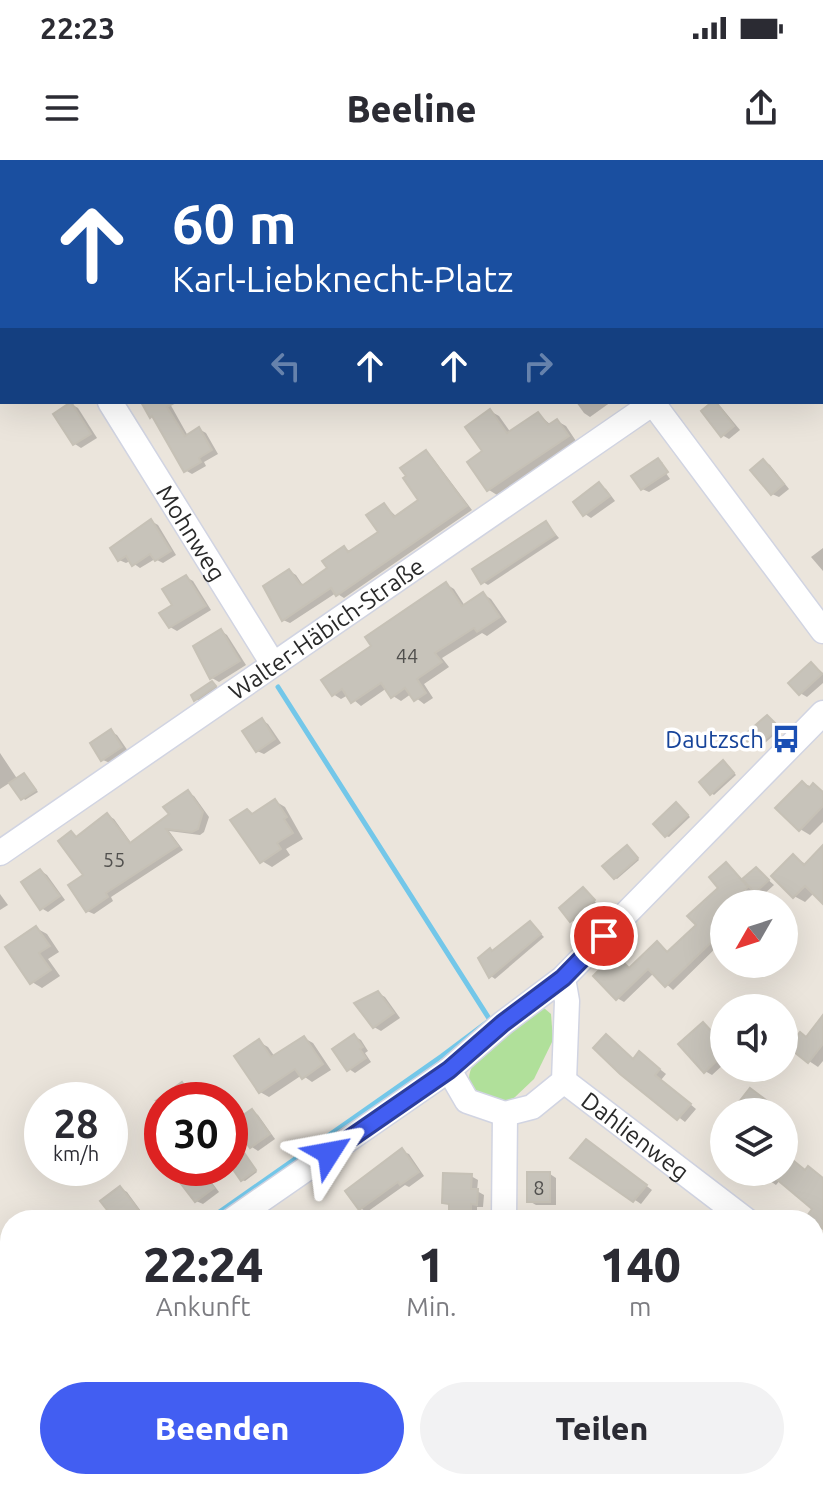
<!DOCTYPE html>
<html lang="de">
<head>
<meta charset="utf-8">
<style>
  body { margin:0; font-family:Ubuntu,sans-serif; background:#f2f2f3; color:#2b2b33; height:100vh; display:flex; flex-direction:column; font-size:30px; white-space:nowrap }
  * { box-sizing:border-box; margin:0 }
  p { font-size:26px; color:#7c7c81 }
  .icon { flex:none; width:44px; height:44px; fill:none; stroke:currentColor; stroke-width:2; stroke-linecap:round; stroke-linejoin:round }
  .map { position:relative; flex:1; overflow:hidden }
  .sheet { position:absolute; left:0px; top:1050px; width:824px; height:280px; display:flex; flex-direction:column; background:#fff; border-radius:32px 32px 0 0; box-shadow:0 8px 32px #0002 }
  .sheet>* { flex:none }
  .guide { position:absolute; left:0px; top:0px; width:824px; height:244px; box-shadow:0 8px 32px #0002; background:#1a4fa0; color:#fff; overflow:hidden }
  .needle { width:52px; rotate:231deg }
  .buttons { position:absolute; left:710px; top:730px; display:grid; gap:16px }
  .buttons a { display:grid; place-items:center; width:88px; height:88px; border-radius:50%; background:#fff; box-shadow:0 8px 32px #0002; font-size:40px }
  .speed { position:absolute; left:24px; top:922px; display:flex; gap:16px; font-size:40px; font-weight:700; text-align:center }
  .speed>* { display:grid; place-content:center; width:104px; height:104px; border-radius:50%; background:#fff; box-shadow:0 8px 32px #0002; line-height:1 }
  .speed small { font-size:20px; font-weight:400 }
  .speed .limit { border:12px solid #d22; background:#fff; color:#111 }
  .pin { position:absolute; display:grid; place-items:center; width:68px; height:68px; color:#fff; margin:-34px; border:4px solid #fff; border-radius:50%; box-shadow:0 2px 8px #0007 }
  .me { position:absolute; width:88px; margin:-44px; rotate:56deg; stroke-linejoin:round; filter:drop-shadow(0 0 6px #0008) }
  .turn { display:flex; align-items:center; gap:28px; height:168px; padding:0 40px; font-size:36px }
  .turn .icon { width:104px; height:104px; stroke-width:2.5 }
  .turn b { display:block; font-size:56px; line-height:68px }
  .lanes { display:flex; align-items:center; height:76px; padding:0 40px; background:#0003; justify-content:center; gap:40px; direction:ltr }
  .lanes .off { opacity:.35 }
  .eta { display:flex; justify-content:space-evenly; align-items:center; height:136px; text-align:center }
  .eta b { font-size:48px; font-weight:800; line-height:56px }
  .button { display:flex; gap:16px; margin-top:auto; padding:16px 40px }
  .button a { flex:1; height:92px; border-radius:48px; background:#425ef2; color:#fff; font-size:32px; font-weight:800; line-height:92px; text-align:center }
  .button a+a { background:#f2f2f3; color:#2b2b33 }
  .status { display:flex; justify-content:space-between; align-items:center; height:56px; padding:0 40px; background:#fff; direction:ltr }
  .status svg { height:22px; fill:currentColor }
  header { display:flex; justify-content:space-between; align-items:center; height:104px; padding:0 40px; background:#fff; font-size:36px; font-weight:800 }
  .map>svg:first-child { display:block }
</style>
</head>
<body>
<div class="status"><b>22:23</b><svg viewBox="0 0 49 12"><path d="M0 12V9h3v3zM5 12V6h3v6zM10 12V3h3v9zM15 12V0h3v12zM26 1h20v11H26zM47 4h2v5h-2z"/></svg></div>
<header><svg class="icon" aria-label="menu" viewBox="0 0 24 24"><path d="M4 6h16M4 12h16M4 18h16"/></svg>Beeline<svg class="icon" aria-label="share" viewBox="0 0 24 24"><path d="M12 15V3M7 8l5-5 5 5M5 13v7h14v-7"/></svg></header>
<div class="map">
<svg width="823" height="1330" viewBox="0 0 823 1330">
  <rect width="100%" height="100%" fill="#ebe5dc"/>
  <path fill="#b0e09a" d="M544 848 551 854 553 880 534 919 514 938 500 942 474 935C468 922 467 915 474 903L539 849Z"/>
  <g fill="#0003">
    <path d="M392 0H442L443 2H390Z"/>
    <path d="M714 0H733L734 2H711Z"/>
    <path d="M793 0H823V39L822 2Z"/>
    <path d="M2 164V205L0 204Z"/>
    <path d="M142 242H169L188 276 199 269 206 273 218 294 204 302 206 306 192 314 185 310 156 259Z"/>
    <path d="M576 242H611L590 257 584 253Z"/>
    <path d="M715 243 721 247 740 270 729 279 722 275Z"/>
    <path d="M71 244 78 248 97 278 81 288 75 284Z"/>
    <path d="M490 251 499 256 511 273 538 254 551 265 557 261 566 266 576 281 497 335 489 330 485 292Z"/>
    <path d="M426 293 432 297 472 350 344 438 336 433 290 463 283 460 289 411 296 415 304 427 329 409 344 388 352 392 380 372 384 345 397 357 421 341Z"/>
    <path d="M658 300 663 303H659L670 319 649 332 642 329Z"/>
    <path d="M764 301 770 305 789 329 779 337 772 334Z"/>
    <path d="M599 325 606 329 615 341 591 358 585 354Z"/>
    <path d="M151 361 158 365 176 395 163 403 155 399 140 408 130 401 126 403 119 400Z"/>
    <path d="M546 363 559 378 488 425 483 422Z"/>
    <path d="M823 388V411L811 397Z"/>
    <path d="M186 417 193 421 211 450 177 471 170 467 174 446Z"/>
    <path d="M446 424 454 429 465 446 483 434 491 439 507 462 487 476 482 473 442 498 449 507 424 524 433 538 424 544 411 534 401 541 393 536 387 528 361 546 348 535 341 539 333 534 374 487Z"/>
    <path d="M221 471 227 475 246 505 219 522 212 518Z"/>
    <path d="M812 504 823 513V523L807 537 800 533Z"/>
    <path d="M212 523 221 530 202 543 196 539Z"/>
    <path d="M770 559 780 570 758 589 746 576Z"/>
    <path d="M262 560 268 564 281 583 264 594 257 591Z"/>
    <path d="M111 572 117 575 128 591 110 603 103 600Z"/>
    <path d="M0 593 18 620 25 615 27 617 38 632 25 640 11 622 0 629Z"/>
    <path d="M726 604 736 615 714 635 711 633Z"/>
    <path d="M802 623 823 631V662L810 675 800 669Z"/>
    <path d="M188 633 194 636 209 657 204 672 200 675 169 671 183 690 111 737 113 741 94 754 87 751 86 716 72 674 78 677 107 655 114 659 132 684 171 655Z"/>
    <path d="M275 641 285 647 303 679 286 689 290 695 272 707 262 701 247 651 254 655Z"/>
    <path d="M679 646 690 657 669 677 666 676Z"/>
    <path d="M823 688V740L815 732 805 742 794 736 793 696 807 705Z"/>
    <path d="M630 689 639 700 617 719 615 718Z"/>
    <path d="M726 704 744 721 756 709 774 725 763 735 755 730 739 744H724V780L673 830 654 813 624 842 617 838 616 796 631 809 657 784 668 793 699 765 721 728Z"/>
    <path d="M41 711 47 715 65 740 48 752 41 748Z"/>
    <path d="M586 731 596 743 574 762 571 760Z"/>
    <path d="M0 734 8 745 0 750Z"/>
    <path d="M530 763 544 777 495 819 491 816 494 793Z"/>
    <path d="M36 768 47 774 59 792 48 799 60 816 42 828 32 822Z"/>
    <path d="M378 833 385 837 400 858 381 871 374 867Z"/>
    <path d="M823 858V901L818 907 809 901 807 879Z"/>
    <path d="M703 864 724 884 722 897 724 904 712 915 705 911Z"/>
    <path d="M354 876 361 880 368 891 365 893 371 902 355 913 349 909Z"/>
    <path d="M606 877 634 900 646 898 666 914 661 920 696 949 685 962 621 913Z"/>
    <path d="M304 878 313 883 331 910 312 922 302 915 269 937 260 932 259 882 268 887 275 897Z"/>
    <path d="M71 930 81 940H55Z"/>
    <path d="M42 949V964L35 953Z"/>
    <path d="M252 951 258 955 275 979 258 991 252 987Z"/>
    <path d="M593 985 652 1030 641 1044 573 998Z"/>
    <path d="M402 991 409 994 424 1016 409 1027 405 1025 367 1052 360 1048Z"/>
    <path d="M784 994 806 1011 823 1019V1067L815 1049 780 1020 776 1025 757 1012H784Z"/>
    <path d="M247 998 257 1012 245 1021 242 1020Z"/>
    <path d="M197 1008 204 1012 219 1032 203 1044 196 1041Z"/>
    <path d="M550 1014 556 1018V1045H536L529 1041Z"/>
    <path d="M471 1016 478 1020 477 1031 484 1035 483 1047H477V1060H451V1046L444 1042Z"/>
    <path d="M120 1028 127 1032 146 1058 143 1060H117Z"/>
    <path d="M309 1051 320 1060H295Z"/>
    <path d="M10 1141V1156L3 1146Z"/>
    <path d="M814 1151 823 1157V1184L817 1192 814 1190Z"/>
    <path d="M10 1262V1296L0 1303V1269Z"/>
    <path d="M820 1304 823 1305V1330H805L801 1325 808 1320H814V1308Z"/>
    <rect x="360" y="1320" width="54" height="10"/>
    <path d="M667 1320H701L702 1326 674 1328 668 1324Z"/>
  </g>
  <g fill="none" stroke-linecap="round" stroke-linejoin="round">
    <path stroke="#73c7e9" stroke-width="5" d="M208 1060 442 896 490 860 278 527"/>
  </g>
  <g fill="#c7c3ba" stroke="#c6c1b6" stroke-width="2">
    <path d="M71 242 91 274 73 285 53 254Z"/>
    <path d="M141 242H176L167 247 185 276 199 267 212 290 199 298 201 302 184 312 152 256 150 258Z"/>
    <path d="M712 242H716L734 266 721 277 701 251Z"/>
    <path d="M490 249 507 273 538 252 548 265 557 259 569 276 487 331 467 302 482 291 465 267Z"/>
    <path d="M426 290 467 346 336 436 331 428 282 461 263 426 289 409 300 424 303 425 327 408 322 401 344 386 348 392 378 372 366 355 384 343 394 357 418 340 403 318 406 316 400 308Z"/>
    <path d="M658 298 668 312 641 330 631 316Z"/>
    <path d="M763 299 784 324 771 335 750 310Z"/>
    <path d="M599 322 610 336 583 356 573 342Z"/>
    <path d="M151 359 171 391 155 401 150 394 132 406 126 396 118 401 110 388Z"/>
    <path d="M546 361 555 375 481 424 472 409Z"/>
    <path d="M186 415 206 446 169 468 159 453 172 445 162 429Z"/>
    <path d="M446 422 462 446 483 432 500 457 477 472 474 468 435 493 442 502 417 519 426 533 414 541 405 528 391 538 381 523 351 543 342 529 332 536 321 520 371 486 365 477Z"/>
    <path d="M221 469 240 501 210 519 193 486Z"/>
    <path d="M811 502 822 514 799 535 788 523Z"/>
    <path d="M212 521 216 526 194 541 191 535Z"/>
    <path d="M767 555 779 567 754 589 743 576Z"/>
    <path d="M262 558 275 579 256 592 242 571Z"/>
    <path d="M111 569 122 587 101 601 90 583Z"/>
    <path d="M723 600 734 613 710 635 699 622Z"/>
    <path d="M24 613 36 630 21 640 9 623Z"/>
    <path d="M802 621 809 628 813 623 823 632V646L799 671 775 648Z"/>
    <path d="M188 630 203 652 198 669 192 672 166 669 178 686 106 733 108 737 86 752 68 725 83 715 58 681 71 671 76 677 107 653 130 683 169 654 163 647Z"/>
    <path d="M275 639 287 657 284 659 293 673 277 683 281 689 260 703 230 660 247 649 252 654Z"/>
    <path d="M676 642 688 655 665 677 653 664Z"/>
    <path d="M627 685 638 698 614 719 602 706Z"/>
    <path d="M823 685V744L805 726 793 738 771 716 793 694 804 705Z"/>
    <path d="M726 702 748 727 729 744H724V770L665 827 648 809 616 840 593 816 615 794 629 808 657 781 667 792 696 765 687 756 718 728 709 717Z"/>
    <path d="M756 707 769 720 755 733 742 719Z"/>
    <path d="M40 709 60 736 40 750 21 722Z"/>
    <path d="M583 727 595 740 570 762 559 748Z"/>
    <path d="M530 761 541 774 489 818 478 798 490 788 492 791Z"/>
    <path d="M36 766 50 786 39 793 51 810 30 824 5 787Z"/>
    <path d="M378 831 394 853 373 868 354 843Z"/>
    <path d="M823 855V884L808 903 788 887 800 872 806 877Z"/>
    <path d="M703 862 724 885 717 892 721 897 704 913 678 884Z"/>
    <path d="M354 874 363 887 360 889 366 898 347 911 332 889Z"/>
    <path d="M606 874 633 899 639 891 660 909 655 915 691 944 677 960 620 914 593 888Z"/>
    <path d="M304 876 323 904 302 919 295 909 259 933 234 896 259 879 271 897Z"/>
    <path d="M182 922 195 940H157Z"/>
    <path d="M750 928 782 952H731Z"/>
    <path d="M252 949 270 974 250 988 232 963Z"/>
    <path d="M586 979 647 1025 633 1042 570 998Z"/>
    <path d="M402 988 419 1012 400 1025 398 1022 359 1050 345 1031Z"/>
    <path d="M784 993 805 1010 808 1006 823 1018V1069L807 1056 812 1049 768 1012H784Z"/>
    <path d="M245 994 256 1010 241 1021 230 1005Z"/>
    <path d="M194 1008H199L214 1028 195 1042 178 1020Z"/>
    <rect x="527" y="1012" width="23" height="30"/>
    <path d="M443 1013 472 1014 471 1029H478L477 1045 471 1044V1060H449V1044L442 1043Z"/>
    <path d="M120 1026 141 1053 132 1060H115L100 1041Z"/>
  </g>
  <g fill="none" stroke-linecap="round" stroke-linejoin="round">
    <defs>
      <g id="minor">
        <path d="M472 0 473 2"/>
        <path d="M764 0 766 2"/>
        <path d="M0 64 2 68"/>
        <path d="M822 74 823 75"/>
        <path id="s1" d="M110 242 273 504"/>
        <path d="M652 242 823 471"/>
        <path id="s2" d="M0 693 653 243"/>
        <path d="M563 818 567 841 564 921 532 947 505 954 467 941 449 910 503 863 563 818 823 553"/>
        <path id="s3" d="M564 921 746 1060"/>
        <path d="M232 1060 449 910"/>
        <path d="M504 1060 505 954"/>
        <path d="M814 1113 823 1120"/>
        <path d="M0 1220 10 1213"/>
        <path d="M503 1330V1320"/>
      </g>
    </defs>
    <use href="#minor" stroke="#d1d4e2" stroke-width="27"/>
    <use href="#minor" stroke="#fff" stroke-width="24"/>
  </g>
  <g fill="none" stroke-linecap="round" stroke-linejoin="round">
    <defs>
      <path id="route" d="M329 993 449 910 503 863 563 818 604 776"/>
    </defs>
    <use href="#route" stroke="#2b3d9d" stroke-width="20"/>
    <use href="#route" stroke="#425ef2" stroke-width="14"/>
  </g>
  <defs>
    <symbol id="bus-bare" viewBox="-9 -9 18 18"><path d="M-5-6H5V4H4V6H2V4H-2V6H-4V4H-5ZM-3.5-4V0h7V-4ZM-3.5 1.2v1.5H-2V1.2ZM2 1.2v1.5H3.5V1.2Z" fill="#1a4fb4" stroke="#fff" stroke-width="2.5" paint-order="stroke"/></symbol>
  </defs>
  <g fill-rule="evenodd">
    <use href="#bus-bare" x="766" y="559" width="40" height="40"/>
  </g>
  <g text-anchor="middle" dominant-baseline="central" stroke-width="7" stroke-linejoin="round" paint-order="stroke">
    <g font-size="20" fill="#51504e">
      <text x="407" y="495">44</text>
      <text x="114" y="699">55</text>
      <text x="539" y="1027">8</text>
    </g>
    <g font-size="24" fill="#2a2a2a" stroke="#fff">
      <text stroke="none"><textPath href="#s1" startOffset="154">Mohnweg</textPath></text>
      <text stroke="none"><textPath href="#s2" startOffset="396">Walter-Häbich-Straße</textPath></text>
      <text stroke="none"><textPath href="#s3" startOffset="90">Dahlienweg</textPath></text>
    </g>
    <g font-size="24" fill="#164399" stroke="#fff" text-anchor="end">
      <text x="764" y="579">Dautzsch</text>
    </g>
  </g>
</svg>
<div class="buttons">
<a><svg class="needle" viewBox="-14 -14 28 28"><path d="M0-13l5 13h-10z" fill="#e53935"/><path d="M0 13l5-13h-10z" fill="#7c7c81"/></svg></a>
<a><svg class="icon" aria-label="sound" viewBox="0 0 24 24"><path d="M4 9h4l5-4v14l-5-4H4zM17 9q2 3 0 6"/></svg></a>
<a><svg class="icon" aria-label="layers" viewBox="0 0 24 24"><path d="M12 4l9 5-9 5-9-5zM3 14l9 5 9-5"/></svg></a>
</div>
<div class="speed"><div>28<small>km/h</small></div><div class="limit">30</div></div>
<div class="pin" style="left:604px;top:776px;background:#d93025"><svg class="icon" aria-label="arrive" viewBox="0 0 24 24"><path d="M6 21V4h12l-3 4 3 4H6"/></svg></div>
<svg class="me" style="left:329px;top:993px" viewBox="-20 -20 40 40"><path d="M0-17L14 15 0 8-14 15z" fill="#425ef2" stroke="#fff" stroke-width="4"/></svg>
<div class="guide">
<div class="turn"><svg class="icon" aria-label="ahead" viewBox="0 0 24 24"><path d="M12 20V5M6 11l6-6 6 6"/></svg><div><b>60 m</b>Karl-Liebknecht-Platz</div></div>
<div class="lanes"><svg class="icon off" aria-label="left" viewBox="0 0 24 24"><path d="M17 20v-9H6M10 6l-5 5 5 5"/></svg><svg class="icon" aria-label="ahead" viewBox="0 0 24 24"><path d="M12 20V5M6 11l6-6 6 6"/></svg><svg class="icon" aria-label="ahead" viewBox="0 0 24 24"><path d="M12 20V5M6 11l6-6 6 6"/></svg><svg class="icon off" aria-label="right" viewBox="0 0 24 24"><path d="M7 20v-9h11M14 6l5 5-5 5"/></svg></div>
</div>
<section class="sheet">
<div class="eta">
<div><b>22:24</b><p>Ankunft</p></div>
<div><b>1</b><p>Min.</p></div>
<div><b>140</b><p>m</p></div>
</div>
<div class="button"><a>Beenden</a><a>Teilen</a></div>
</section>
</div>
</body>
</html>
